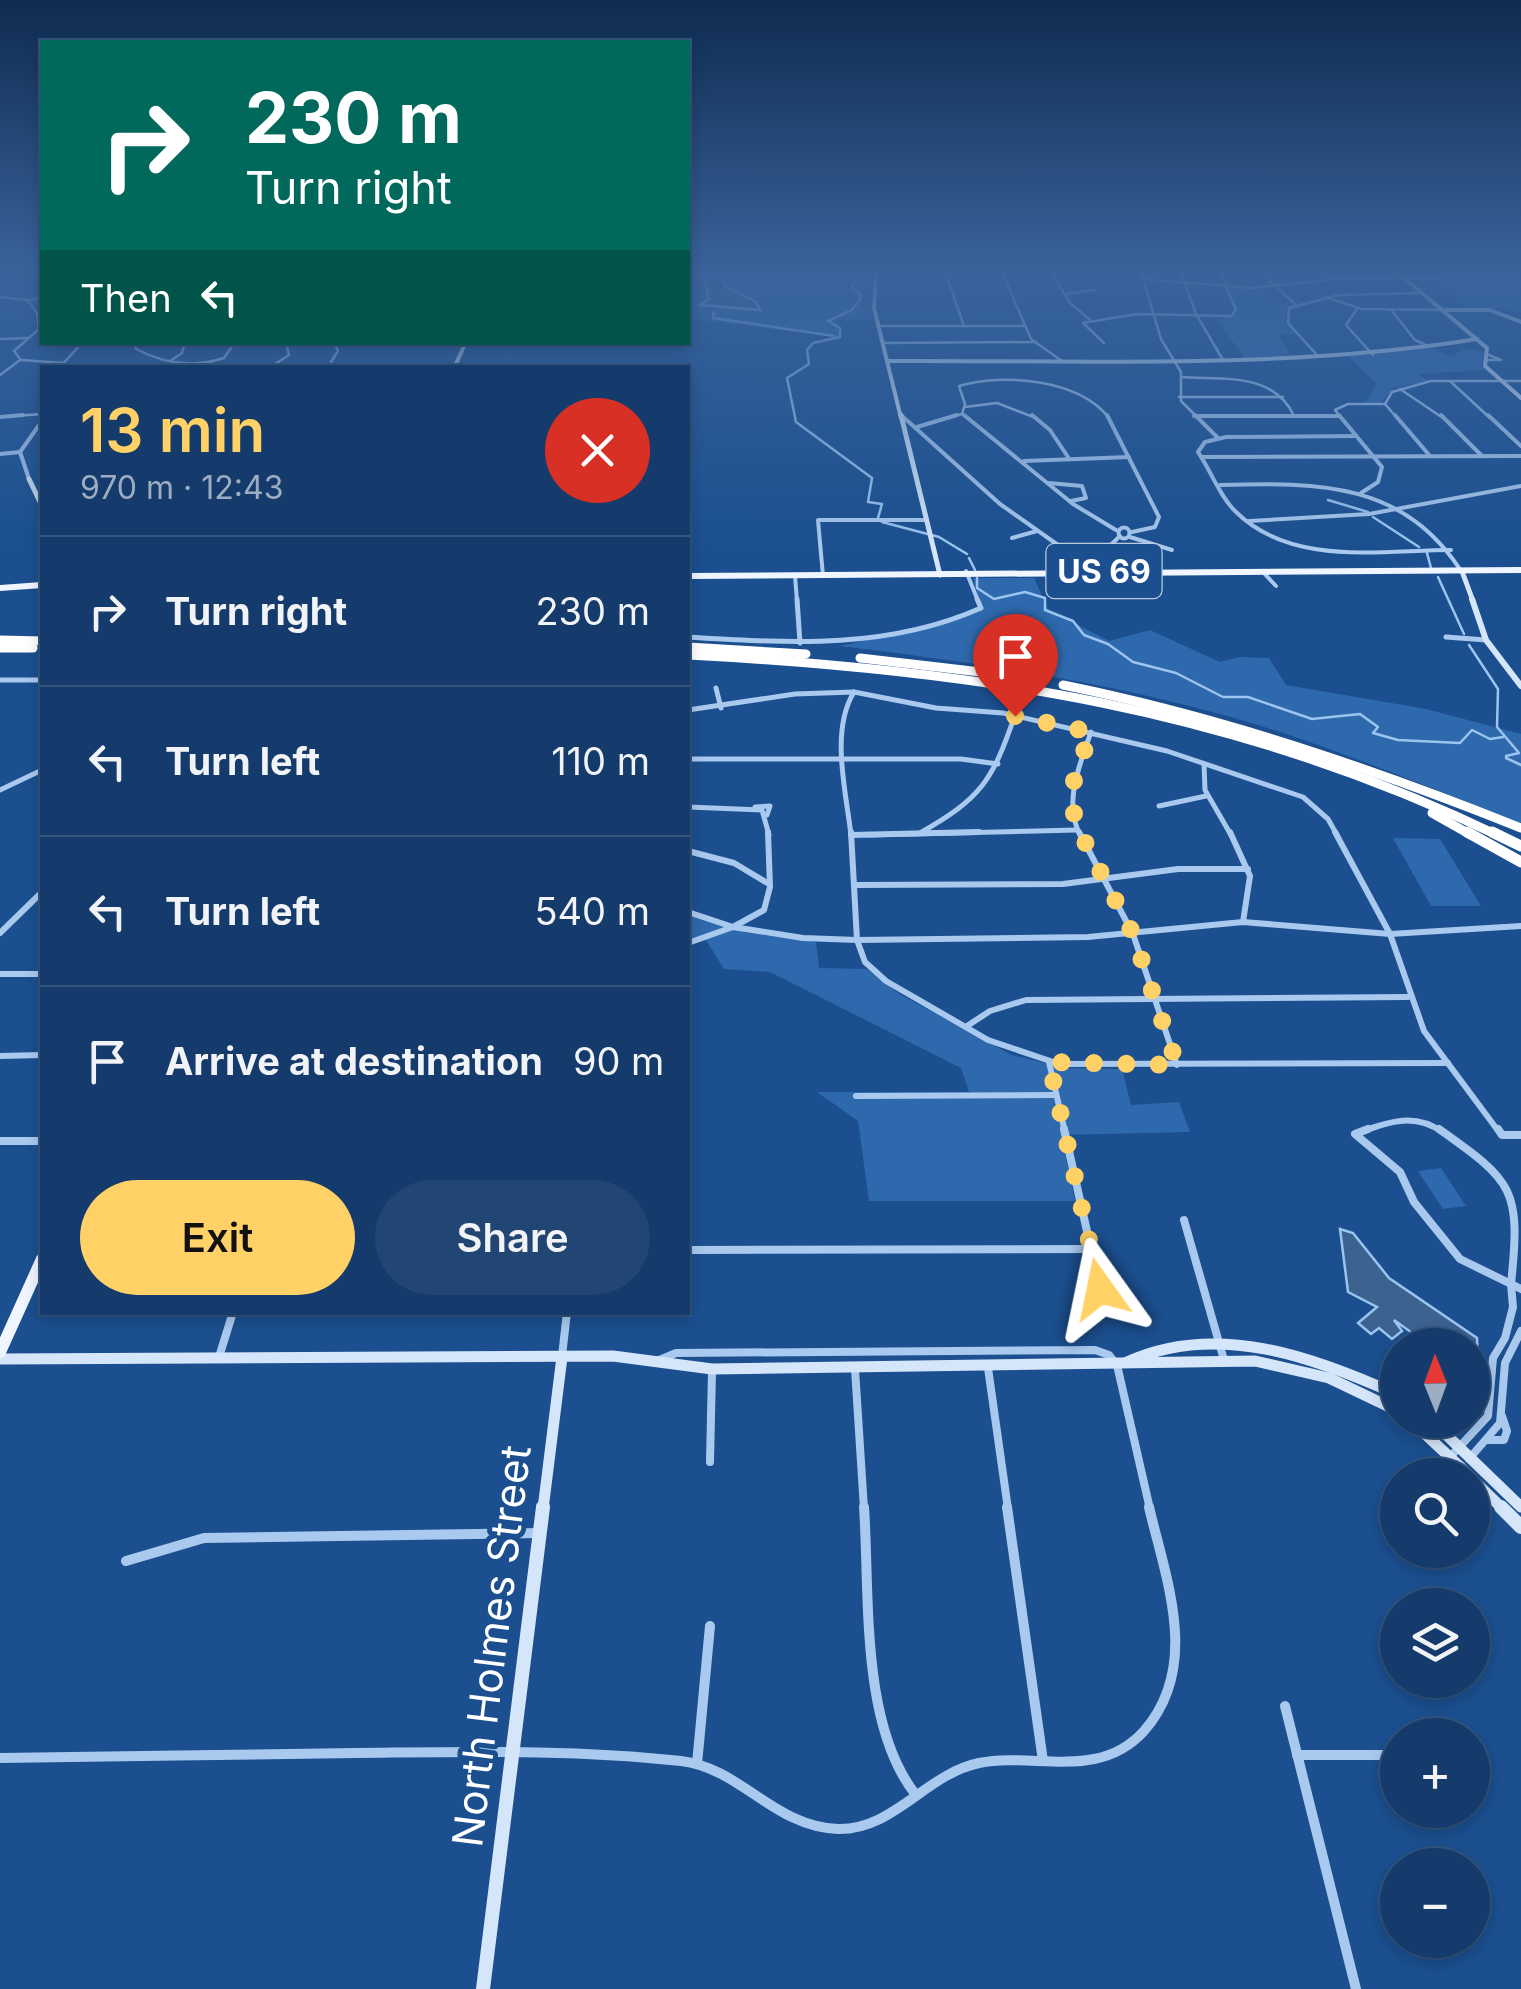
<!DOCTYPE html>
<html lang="en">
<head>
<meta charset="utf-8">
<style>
  body { margin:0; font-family:Inter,sans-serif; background:#214673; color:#f1f3f6; height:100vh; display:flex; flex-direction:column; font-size:38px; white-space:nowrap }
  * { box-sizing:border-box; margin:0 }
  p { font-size:32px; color:#9dadc1 }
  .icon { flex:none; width:55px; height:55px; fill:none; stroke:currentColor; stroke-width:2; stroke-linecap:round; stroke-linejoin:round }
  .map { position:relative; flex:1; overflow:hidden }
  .panel { position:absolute; left:40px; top:365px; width:650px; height:950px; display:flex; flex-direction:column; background:#143b6b; border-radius:0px; box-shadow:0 5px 15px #0003,0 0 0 2px #33557e }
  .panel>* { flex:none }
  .banner { position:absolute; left:40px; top:40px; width:650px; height:305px; border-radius:0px; box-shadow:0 5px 15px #0003,0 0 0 2px #33557e; background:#00695c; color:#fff; overflow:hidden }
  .needle { width:65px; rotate:359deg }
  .fabs { position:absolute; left:1380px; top:1328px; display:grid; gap:20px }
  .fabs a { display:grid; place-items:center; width:110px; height:110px; border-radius:50%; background:#143b6b; box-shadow:0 5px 15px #0003,0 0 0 2px #33557e; font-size:50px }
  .pin { position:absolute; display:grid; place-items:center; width:85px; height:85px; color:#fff; margin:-102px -42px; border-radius:50% 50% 50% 0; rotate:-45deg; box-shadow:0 0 10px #0007 }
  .pin .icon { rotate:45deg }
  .me { position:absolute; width:110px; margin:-55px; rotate:348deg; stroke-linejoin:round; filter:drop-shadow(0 0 8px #0008) }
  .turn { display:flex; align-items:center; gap:35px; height:210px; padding:0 40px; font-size:45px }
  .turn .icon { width:130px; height:130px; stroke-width:2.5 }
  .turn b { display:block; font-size:70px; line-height:85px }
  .then { display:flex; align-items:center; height:95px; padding:0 40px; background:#0003; gap:20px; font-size:38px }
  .round { display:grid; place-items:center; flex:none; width:105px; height:105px; border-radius:52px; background:#214673 }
  .headline { display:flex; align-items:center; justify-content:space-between; height:170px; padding:0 40px }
  h1 { font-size:60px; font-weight:600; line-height:75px; color:#ffd166 }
  .primary-button { display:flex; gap:20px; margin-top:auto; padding:20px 40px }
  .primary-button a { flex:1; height:115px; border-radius:60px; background:#ffd166; color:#111; font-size:40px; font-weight:600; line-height:115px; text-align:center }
  .primary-button a+a { background:#214673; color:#f1f3f6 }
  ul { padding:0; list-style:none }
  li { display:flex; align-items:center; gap:30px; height:150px; padding:0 40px; border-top:2px solid #33557e }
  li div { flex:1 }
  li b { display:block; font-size:38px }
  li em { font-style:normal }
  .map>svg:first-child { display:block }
</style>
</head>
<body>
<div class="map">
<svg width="1521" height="1989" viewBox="0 0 1521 1989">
  <rect width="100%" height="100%" fill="#1b4f8f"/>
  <g fill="#2e69ad">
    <path d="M874 272 869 296 874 319 837 320 840 337 688 319V273Z"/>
    <path d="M1453 272H1521V313L1511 308H1468L1429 279Z"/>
    <path d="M1227 288H1259L1275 303 1297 304 1287 311 1286 320 1298 334 1279 335 1290 355 1245 359 1217 319 1235 314Z"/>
    <path d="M1429 348 1453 356 1464 349 1484 352 1481 366 1485 370 1418 374 1428 381 1393 388 1381 403 1366 402 1377 384 1348 356Z"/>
    <path d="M973 578H1034L1048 609 1109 641 1150 630 1220 662 1239 657 1269 658 1286 685 1426 709 1521 734V824C1434 789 1347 753 1258 725 1122 684 981 663 840 646L949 622 981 608Z"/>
    <path d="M1393 838 1440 839 1481 906H1431Z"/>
    <path d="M688 914 748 933 816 942 819 968 867 969 901 995 1012 1055 1066 1068 1122 1069 1131 1105 1179 1102 1190 1132 1061 1135 1075 1201H869L858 1121 817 1092H969L961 1068 770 972 724 969 704 937 688 941Z"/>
    <path d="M1441 1168 1466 1206 1443 1209 1418 1171Z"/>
  </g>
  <g fill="#3c6290" stroke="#9cc4f0" stroke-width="2.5">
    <path d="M693 273 722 278 726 287 756 302 760 310 700 305 709 299 705 281Z"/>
    <path d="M1340 1229 1353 1233 1389 1278 1477 1338 1478 1357 1473 1363 1472 1345H1429L1394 1320 1402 1331 1392 1339 1379 1328 1371 1334 1358 1323 1377 1307 1348 1292Z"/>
  </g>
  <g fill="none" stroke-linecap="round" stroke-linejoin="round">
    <g stroke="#9cc4f0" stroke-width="2.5">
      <path d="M859 292 851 288 861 272"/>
      <path d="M858 293 861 298 852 310 828 321 840 328V337L813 343 807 350 809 364 787 378 796 422 872 478 868 502 882 504 878 518"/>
      <path d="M714 312 713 318 834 336"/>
      <path d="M1328 500 1368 512"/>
      <path d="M1373 517 1419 547"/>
      <path d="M882 522 939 537 967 554"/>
      <path d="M1427 553 1431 568"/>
      <path d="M969 558 975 570"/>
      <path d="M1438 577 1464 634"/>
      <path d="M977 578V588L994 599 1025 592 1045 598V610L1073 621 1084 635 1108 644 1133 662 1176 673 1223 697H1248L1312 719 1360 714 1378 727 1373 733 1398 740 1460 743 1472 730 1490 739 1503 737"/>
      <path d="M1469 645 1498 689 1497 727 1519 753 1506 756"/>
      <path d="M1506 758 1521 765"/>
    </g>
    <g stroke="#a9c9ee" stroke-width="2.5">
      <path d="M945 272 964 326"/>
      <path d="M1002 272 1031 339 1062 361"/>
      <path d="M1051 272 1070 303 1090 320"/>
      <path d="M1141 272 1161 339 1181 372V401L1198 418"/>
      <path d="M1181 272 1196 314 1223 360"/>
      <path d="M1260 272 1295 304"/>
      <path d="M1143 279 1251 288 1346 278H1438L1450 272"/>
      <path d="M1065 294 1095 290"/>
      <path d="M0 297 27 300 37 313 39 329 14 351 21 360"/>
      <path d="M1326 297 1362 309 1442 310"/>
      <path d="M27 300 42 298"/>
      <path d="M1357 309 1346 325 1373 355"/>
      <path d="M1392 311 1415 340 1428 346"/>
      <path d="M1083 323 1137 314 1231 316 1236 310 1220 272"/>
      <path d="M1083 323 1104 343"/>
      <path d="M879 326H1025"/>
      <path d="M0 339 28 338"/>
      <path d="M134 342 136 349C164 364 193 368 224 358L235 342"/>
      <path d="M883 343 1036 342"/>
      <path d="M1317 355 1288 323 1289 308 1339 295 1422 293"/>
      <path d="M21 360 64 363"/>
      <path d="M1488 360H1501L1489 355"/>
      <path d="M170 361 182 353 185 342"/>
      <path d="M331 362 338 351 334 342"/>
      <path d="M275 364 289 355 286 342"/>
      <path d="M59 368 83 342"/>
      <path d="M0 375 20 360"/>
      <path d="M1181 377C1223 380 1274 372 1294 416"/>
      <path d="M1450 381 1490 418"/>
      <path d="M1400 389 1443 418"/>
      <path d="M1179 397H1283"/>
      <path d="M1385 404 1392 392 1431 381H1521"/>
      <path d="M1385 404 1397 418"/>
      <path d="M965 407 997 403 1036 418"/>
      <path d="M899 414 903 418"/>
      <path d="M962 414 967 418"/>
      <path d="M1194 416H1338"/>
      <path d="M0 417 42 414"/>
      <path d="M949 418 962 414 965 404 959 386C1003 373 1079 379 1109 418"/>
      <path d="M1341 418 1335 410 1348 404H1385"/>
    </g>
    <g stroke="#a9c9ee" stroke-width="4">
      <path d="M901 415 1000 504 1099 574"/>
      <path d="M964 415 1073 504 1116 530"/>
      <path d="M1032 415 1050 430 1068 457"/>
      <path d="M1107 415 1159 517 1155 527 1132 532"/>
      <path d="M1195 415 1217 437"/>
      <path d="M1339 415 1382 467 1378 482 1361 493"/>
      <path d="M1395 415 1430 456"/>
      <path d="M1441 415 1482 456"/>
      <path d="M1488 415 1521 446"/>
      <path d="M1194 416H1338"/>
      <path d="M0 417 23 415"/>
      <path d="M917 427 957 415"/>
      <path d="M1356 436 1226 437 1205 442 1198 452C1211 471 1219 495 1235 511 1291 567 1380 550 1451 550"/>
      <path d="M0 454 20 452"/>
      <path d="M1202 457 1521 456"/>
      <path d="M1024 461 1129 457"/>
      <path d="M29 479 20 452 42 421"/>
      <path d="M1049 483 1082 486 1086 498 1071 501"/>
      <path d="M1220 485C1320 482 1405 482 1463 574"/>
      <path d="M1249 521 1369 514 1521 486"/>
      <circle cx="1124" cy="533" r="5.5"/>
      <path d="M1130 537 1172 550"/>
      <path d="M1012 538 1037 531"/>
      <path d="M1091 564 1120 536"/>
      <path d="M966 571 978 601"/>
      <path d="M1262 571 1276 586"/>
      <path d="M795 576 797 601"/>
      <path d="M823 576 818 520H925"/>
    </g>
    <g stroke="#a9c9ee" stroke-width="5">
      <path d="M797 599 800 643"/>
      <path d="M688 637C789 643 886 650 981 608L977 599"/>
      <path d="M1446 637 1486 640"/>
      <path d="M0 680H42"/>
      <path d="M716 688 721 708"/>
      <path d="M688 710 795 694 854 692 936 708 1003 713 1167 751 1303 797 1328 819 1337 835"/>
      <path d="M688 759H961L998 764"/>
      <path d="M1204 764 1205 790 1231 835"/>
      <path d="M0 790 42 770"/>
      <path d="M42 791V813"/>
      <path d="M1159 806 1206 796"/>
      <path d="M688 807 762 810 769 835"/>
      <path d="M755 807 770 806 767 815"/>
      <path d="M920 833C981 798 992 782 1015 715"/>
      <path d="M851 835C846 791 830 731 854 692"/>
      <path d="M866 835 1076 830"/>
      <path d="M1080 835C1063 802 1080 764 1091 732"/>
    </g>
    <g stroke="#a9c9ee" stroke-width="6">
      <path d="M851 832 857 940 865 962 886 981 988 1040 1059 1064 1448 1063"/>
      <path d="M1079 832 1133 934 1177 1065"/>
      <path d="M1230 832 1250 876 1243 922"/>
      <path d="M1335 832 1390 934 1424 1031 1499 1132"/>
      <path d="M851 835 979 832"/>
      <path d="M688 851 734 863 769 884"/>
      <path d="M857 885 1063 884 1178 869H1248"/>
      <path d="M688 912 733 927 764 910 770 887 768 832"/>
      <path d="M0 933 42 892"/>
      <path d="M688 943 733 927 803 938 857 940 1088 937 1243 922 1390 934 1521 926"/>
      <path d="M0 974H42"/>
      <path d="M967 1026 990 1011 1026 1000 1408 997"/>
      <path d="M0 1056 42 1055"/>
      <path d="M1049 1062 1065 1132"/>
      <path d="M856 1096 1056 1095"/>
      <path d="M1361 1132C1390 1121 1416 1113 1442 1132"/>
    </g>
    <g stroke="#a9c9ee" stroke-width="8">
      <path d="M1064 1129 1100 1289"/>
      <path d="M1368 1129 1355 1134 1400 1172 1414 1202 1460 1259 1511 1284"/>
      <path d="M1439 1129C1514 1182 1521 1189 1511 1284"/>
      <path d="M1498 1129 1502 1135H1521"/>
      <path d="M0 1141H42"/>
      <path d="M1184 1220 1224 1360"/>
      <path d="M688 1250 1091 1249"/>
      <path d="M1511 1284 1521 1289"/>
      <path d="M562 1356 567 1312"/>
      <path d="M219 1357 233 1312"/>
      <path d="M657 1361 676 1353 1095 1350 1109 1355 1117 1365 1150 1509"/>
      <path d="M988 1368 1008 1509"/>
      <path d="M855 1369 864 1509"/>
      <path d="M1486 1440H1504L1507 1431 1502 1416"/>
      <path d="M1450 1457 1488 1416 1493 1358 1505 1338 1513 1307 1511 1284"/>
      <path d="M1469 1459 1500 1423 1505 1363 1521 1331"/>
      <path d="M710 1462 712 1371"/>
    </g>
    <g stroke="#a9c9ee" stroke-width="10">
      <path d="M864 1507C870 1595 860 1725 916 1795"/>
      <path d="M1007 1507 1043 1761"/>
      <path d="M126 1561 204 1538 540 1533"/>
      <path d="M1285 1706 1356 1989"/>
      <path d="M1297 1755H1398"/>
      <path d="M0 1758C119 1756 237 1755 356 1753 464 1752 573 1749 681 1761 741 1768 774 1827 838 1829 894 1830 926 1774 979 1763 1036 1752 1099 1781 1144 1731 1201 1666 1166 1580 1149 1507"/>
      <path d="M697 1764 710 1626"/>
    </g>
    <g stroke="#d6e6fa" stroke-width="4">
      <path d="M876 272 874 308 901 418"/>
      <path d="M1397 272 1487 348 1485 366 1521 398"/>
      <path d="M1442 310H1490L1521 322"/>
      <path d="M888 361C1084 360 1283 370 1477 339"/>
      <path d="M454 368 466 342"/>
    </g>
    <g stroke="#d6e6fa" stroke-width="5">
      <path d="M901 415 940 575"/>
      <path d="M29 479 42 506"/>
      <path d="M1463 574 1473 601"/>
    </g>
    <path stroke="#d6e6fa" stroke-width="6" d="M1472 599 1486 640 1521 686"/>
    <g stroke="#d6e6fa" stroke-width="11">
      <path d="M0 1359 613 1356 712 1369 1255 1361 1329 1378 1398 1411"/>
      <path d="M1127 1362C1216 1321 1314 1357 1398 1395"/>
      <path d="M1410 1420 1469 1475"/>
      <path d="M1431 1420 1521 1507"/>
      <path d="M1472 1479 1503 1509"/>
      <path d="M543 1509 562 1357"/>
    </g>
    <g stroke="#d6e6fa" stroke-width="14">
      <path d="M1501 1507 1521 1527"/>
      <path d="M483 1989 543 1507"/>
    </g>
    <g stroke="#f0f6ff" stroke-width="6">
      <path d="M688 576 1521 570"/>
      <path d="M0 588 42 585"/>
    </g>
    <path stroke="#f0f6ff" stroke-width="12" d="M0 1352 42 1259"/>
    <g stroke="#fff" stroke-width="9">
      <path d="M0 640 42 641"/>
      <path d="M688 647 806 654"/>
      <path d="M0 648H33"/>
      <path d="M688 655C978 670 1233 708 1497 835"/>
      <path d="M860 658 1015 676"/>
      <path d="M1063 685C1221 717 1371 768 1521 828"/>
      <path d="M1432 813 1471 835"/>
    </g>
    <g stroke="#fff" stroke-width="11">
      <path d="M1467 832 1521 862"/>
      <path d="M1492 832 1521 846"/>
    </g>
  </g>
  <linearGradient id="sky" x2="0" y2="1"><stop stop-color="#0f2b4f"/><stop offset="0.49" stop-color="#39639b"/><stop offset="1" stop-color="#39639b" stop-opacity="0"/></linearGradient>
  <rect width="1521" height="551" fill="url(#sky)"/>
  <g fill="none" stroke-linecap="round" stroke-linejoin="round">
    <path stroke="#ffd166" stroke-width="18" stroke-dasharray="0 32.4" d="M1015 716 1091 732 1074 779V821L1133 934 1177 1065 1049 1062 1100 1289"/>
  </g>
  <g text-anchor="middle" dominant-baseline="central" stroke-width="10" stroke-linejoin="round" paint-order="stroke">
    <rect fill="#1b4f8f" stroke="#bbcadd" stroke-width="2.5" x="1046.5" y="544" width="115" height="54" rx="8"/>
    <g font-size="32" font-weight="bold" fill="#fff">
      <text x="1104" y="571">US 69</text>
    </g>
    <g font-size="42" fill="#fff" stroke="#1b4f8f">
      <text transform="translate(491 1646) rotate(-83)">North Holmes Street</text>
    </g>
  </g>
</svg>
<div class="fabs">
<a><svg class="needle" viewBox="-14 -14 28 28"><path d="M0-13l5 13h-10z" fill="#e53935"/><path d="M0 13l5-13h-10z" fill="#9dadc1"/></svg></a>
<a><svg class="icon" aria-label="search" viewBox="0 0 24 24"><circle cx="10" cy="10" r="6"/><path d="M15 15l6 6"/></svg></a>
<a><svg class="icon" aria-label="layers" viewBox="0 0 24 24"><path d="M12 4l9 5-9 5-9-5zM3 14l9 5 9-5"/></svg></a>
<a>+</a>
<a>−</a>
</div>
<div class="pin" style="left:1015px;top:716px;background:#d93025"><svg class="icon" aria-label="arrive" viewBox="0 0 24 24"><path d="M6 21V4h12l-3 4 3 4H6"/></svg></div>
<svg class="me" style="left:1100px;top:1289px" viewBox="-20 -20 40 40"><path d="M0-17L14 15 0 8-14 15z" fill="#ffd166" stroke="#fff" stroke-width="4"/></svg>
<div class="banner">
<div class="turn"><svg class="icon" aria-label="right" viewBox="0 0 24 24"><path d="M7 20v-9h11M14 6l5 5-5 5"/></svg><div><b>230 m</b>Turn right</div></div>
<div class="then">Then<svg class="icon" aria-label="left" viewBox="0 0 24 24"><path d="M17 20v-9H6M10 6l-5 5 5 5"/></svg></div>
</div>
<section class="panel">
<div class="headline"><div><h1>13 min</h1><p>970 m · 12:43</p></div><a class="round" style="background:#d93025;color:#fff"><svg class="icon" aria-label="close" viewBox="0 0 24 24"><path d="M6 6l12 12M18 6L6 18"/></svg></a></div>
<ul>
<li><svg class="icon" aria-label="right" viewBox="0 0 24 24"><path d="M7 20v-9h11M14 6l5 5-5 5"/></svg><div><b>Turn right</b></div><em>230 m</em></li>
<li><svg class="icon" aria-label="left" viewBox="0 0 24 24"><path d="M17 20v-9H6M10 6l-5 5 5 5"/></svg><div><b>Turn left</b></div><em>110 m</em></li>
<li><svg class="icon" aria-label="left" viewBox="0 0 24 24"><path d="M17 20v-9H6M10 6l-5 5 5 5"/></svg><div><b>Turn left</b></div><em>540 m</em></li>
<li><svg class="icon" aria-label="arrive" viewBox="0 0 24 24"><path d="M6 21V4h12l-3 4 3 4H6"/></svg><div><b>Arrive at destination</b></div><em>90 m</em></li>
</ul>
<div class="primary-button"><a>Exit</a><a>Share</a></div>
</section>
</div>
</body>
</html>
